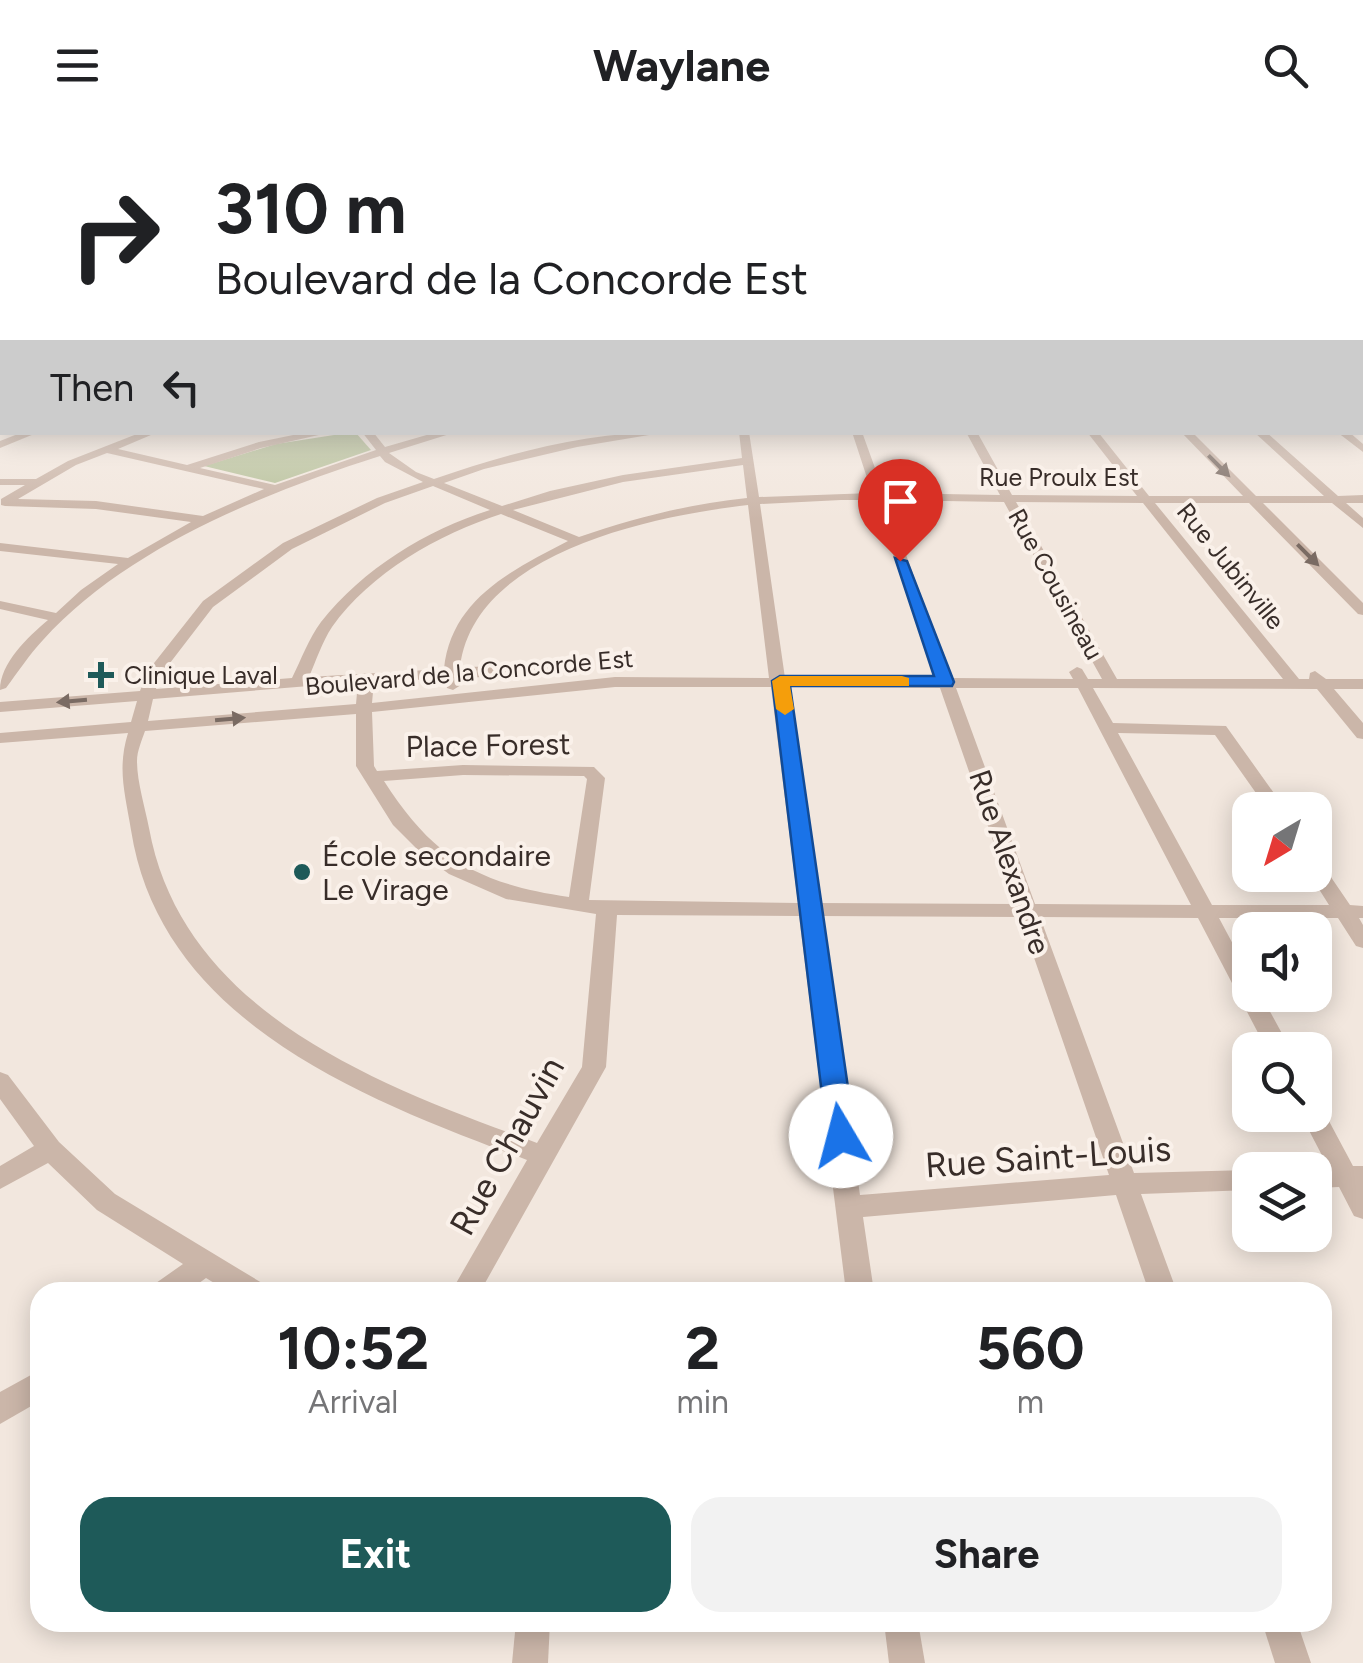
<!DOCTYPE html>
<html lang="en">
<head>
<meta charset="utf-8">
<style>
  body { margin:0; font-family:Figtree,sans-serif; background:#f2f2f2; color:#202124; height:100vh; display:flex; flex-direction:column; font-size:38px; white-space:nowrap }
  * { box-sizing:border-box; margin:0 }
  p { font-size:32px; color:#757577 }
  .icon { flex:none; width:55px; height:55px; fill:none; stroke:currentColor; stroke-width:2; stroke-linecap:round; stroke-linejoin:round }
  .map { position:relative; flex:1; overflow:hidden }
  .drawer { position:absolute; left:30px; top:1152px; width:1302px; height:350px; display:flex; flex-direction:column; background:#fff; border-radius:30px; box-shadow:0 5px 25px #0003 }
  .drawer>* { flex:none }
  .hud { position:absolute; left:0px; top:0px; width:1365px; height:305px; box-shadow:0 5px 25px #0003; background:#fff; color:#202124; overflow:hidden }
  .needle { width:65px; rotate:218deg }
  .controls { position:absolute; left:1232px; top:662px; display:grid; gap:20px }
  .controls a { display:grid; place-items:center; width:100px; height:100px; border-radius:20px; background:#fff; box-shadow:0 5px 25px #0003; font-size:50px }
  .pin { position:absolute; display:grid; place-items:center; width:85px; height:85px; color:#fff; margin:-102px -42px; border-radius:50% 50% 50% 0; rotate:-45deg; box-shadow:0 0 10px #0007 }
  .pin .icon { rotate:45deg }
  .me { position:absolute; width:110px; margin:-55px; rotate:352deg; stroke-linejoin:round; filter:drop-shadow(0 0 8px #0008) }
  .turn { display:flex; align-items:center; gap:35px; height:210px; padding:0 50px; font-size:45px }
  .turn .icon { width:130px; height:130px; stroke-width:2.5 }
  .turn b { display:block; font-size:70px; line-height:85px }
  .then { display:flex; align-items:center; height:95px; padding:0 50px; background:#0003; gap:20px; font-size:38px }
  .eta { display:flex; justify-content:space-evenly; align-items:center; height:170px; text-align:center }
  .eta b { font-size:60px; font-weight:700; line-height:70px }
  .action { display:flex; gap:20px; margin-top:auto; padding:20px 50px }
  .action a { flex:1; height:115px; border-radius:30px; background:#1e5a59; color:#fff; font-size:40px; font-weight:700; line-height:115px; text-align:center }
  .action a+a { background:#f2f2f2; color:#202124 }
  header { display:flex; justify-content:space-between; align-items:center; height:130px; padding:0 50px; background:#fff; font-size:45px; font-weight:700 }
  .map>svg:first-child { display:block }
</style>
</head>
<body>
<header><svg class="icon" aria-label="menu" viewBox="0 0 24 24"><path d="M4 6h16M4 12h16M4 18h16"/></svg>Waylane<svg class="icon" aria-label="search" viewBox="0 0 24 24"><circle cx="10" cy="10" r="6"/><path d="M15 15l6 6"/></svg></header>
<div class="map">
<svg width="1363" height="1533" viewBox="0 0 1363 1533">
  <rect width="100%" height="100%" fill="#f2e7de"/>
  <path fill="#b9c29d" d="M347 303H356L371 320 275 353 204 336 276 314Z"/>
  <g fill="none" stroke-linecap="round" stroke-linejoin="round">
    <g fill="#cbb6a9" fill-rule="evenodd">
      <rect x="1362" y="189" width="1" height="4"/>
      <path d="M0 196 2 197V201L0 202Z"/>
      <rect x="0" y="232" width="2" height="6"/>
      <rect x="0" y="261" width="2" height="6"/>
      <rect x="1362" y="265" width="1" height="7"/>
      <rect x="0" y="290" width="2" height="6"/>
      <path d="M23 302H39L0 318V311Z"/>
      <path d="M142 302H158L118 319 187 335 259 312 308 302H332L261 318 200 338 275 355 376 320 362 302H373L385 317 437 302H456L389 323 416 342 434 349C508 323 588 302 667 302L577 317 484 339 444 353 502 376 550 361 623 345 742 328 739 302H749L759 367 872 363 852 302H862L884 363 1000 365 966 302H977L1012 365 1137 366 1087 302H1098L1149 366H1243L1181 302H1192L1256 366H1324L1254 302H1266L1338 366 1363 365V373H1346L1363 388V398L1332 373H1263L1363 473V485L1358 484 1249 373H1155L1299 549H1309L1310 543 1315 541 1326 549H1363V559H1334L1363 593V609L1357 608 1317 559 1093 558 1113 593 1226 596 1286 680H1268L1215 605 1118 603 1212 775H1329L1310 745H1315V732L1322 734 1350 775 1363 776V788H1359L1363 795V818L1356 816 1338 788H1219L1250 846V865H1261L1291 920H1267L1198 788 1040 787 1134 1043 1250 1040H1251L1250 1060 1141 1064 1177 1162H1149L1116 1065 863 1087 874 1162H846L799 786 617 785 606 937 480 1162H451L527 1030C367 970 161 893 131 700 125 663 117 639 128 603L0 613V603L131 592 137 571 0 582V572L140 561 147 542 203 471 283 413 377 368 423 352 385 332 380 326C264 363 126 418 43 510 29 525 18 542 6 558L0 560C0 533 28 507 48 490L0 479V471L56 483 81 460 118 434 0 421V413L128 428 191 392 96 379 5 376 1 375V369L25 355H0V349H36L68 331ZM107 323 264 359 203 386 96 371 18 369 76 335ZM743 335 747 368C689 374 634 388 579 407L513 380 623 352ZM433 356 490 380C426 400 363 439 321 492 309 508 301 530 292 548L156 559 160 546 213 477 292 419 385 373ZM841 370H874L936 548H785L760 374ZM886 370 1004 372 1102 549H1088L1082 539 1077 537 1069 542 1073 549 951 548ZM1016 372 1143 373 1283 549H1117ZM748 375 769 548 615 547 372 573 374 551 445 549 447 558 453 560 461 555 460 548 587 543 590 540 582 535 460 537C474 422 653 386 748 375ZM501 384 568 411C512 440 451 469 444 539L309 547C316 531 322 512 332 497 370 443 439 404 501 384ZM358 552 356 574 148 591 153 569ZM615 557H771L798 773 589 770 605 648 594 637 463 635 377 641 374 636 372 582ZM786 557 940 558 1015 774 818 773ZM956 558H1078L1191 775 1035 774ZM356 584V636L393 695 423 725 449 744 506 769 596 784 582 937 537 1013C381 956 183 884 149 698 145 677 137 652 137 631 137 621 142 610 145 601ZM463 645 584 646 587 649 569 767C479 754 434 729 384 651ZM820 786 1020 787 1109 1045 860 1065Z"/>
      <path d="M1337 302H1349L1363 314V322Z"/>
      <path d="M0 942 8 945 59 1012 115 1064 262 1153 266 1162H229L206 1148 187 1162H152L156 1153 183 1134 97 1080 48 1033 0 1059V1036L34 1016 0 969Z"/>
      <path d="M1315 976 1322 978 1353 1036H1363V1089L1354 1086 1339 1057 1315 1058V1040H1308L1328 1037 1301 985H1315Z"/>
      <path d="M40 1240V1271L0 1294V1262Z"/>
      <path d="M516 1492H550L548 1533H512Z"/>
      <path d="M884 1492H918L925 1533H889Z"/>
      <path d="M1262 1492H1297L1311 1533H1275Z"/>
    </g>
    <rect fill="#7a625a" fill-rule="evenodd" x="1362" y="223" width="1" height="7"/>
  </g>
  <defs><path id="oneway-solid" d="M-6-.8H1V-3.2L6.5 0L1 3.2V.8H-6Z" transform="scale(2.5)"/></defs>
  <g fill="#7a6b63">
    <use href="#oneway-solid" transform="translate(1219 336) rotate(45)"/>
    <use href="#oneway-solid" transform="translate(1308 425) rotate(45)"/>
    <use href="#oneway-solid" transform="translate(72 571) rotate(175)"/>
    <use href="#oneway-solid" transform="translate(230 589) rotate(-5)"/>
  </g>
  <linearGradient id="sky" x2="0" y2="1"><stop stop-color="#7db2d0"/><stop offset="0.45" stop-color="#f9f4f0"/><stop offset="1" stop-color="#f9f4f0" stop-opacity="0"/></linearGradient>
  <rect width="1363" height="389" fill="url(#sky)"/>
  <path fill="#1a73e8" stroke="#114b97" stroke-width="2.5" d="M895 428 907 431 954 552 952 556H790L855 1006 851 1013H831L827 1006 772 551 780 546H934Z"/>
  <path fill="#f59e0b" d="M902 546 909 548V556H790L794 579 785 585 776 579 772 551 780 546Z"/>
  <g fill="#1e5a59" stroke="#faf1ea" stroke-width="4">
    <path d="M96 530h10v10h10v10h-10v10h-10v-10h-10v-10h10z"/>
    <circle cx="302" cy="742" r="10"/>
  </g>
  <g text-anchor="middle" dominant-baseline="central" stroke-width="8" stroke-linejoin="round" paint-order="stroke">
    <g font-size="25" fill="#382d29" stroke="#faf1ea">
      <text x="1059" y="347">Rue Proulx Est</text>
      <text transform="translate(1231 436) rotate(51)">Rue Jubinville</text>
      <text transform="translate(1056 454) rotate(61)">Rue Cousineau</text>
      <text transform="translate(469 542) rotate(-5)">Boulevard de la Concorde Est</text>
    </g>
    <g font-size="25" fill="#382d29" stroke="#faf1ea" text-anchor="start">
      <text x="124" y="545">Clinique Laval</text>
    </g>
    <g font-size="30" fill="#382d29" stroke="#faf1ea">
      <text transform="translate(488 615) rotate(-1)">Place Forest</text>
      <text transform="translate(1010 732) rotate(71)">Rue Alexandre</text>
    </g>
    <g font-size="30" fill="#382d29" stroke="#faf1ea" text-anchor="start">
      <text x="322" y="725">École secondaire<tspan x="322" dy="34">Le Virage</tspan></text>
    </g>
    <g font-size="35" fill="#382d29" stroke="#faf1ea">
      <text transform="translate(507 1016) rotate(-61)">Rue Chauvin</text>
      <text transform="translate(1048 1027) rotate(-4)">Rue Saint-Louis</text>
    </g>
  </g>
</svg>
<div class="controls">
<a><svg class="needle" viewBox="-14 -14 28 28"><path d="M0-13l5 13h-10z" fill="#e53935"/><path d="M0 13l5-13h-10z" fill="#757577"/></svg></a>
<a><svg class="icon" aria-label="sound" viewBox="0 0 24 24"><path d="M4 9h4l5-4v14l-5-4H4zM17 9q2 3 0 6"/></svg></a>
<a><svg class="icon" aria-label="search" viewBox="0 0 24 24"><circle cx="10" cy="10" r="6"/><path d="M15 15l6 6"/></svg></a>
<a><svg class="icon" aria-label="layers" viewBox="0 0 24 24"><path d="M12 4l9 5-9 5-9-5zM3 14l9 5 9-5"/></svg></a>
</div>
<div class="pin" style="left:900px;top:431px;background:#d93025"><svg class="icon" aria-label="arrive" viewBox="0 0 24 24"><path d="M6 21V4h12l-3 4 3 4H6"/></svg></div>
<svg class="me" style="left:841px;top:1006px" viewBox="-20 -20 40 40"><circle r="19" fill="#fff"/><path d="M0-13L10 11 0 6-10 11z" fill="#1a73e8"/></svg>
<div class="hud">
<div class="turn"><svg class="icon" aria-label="right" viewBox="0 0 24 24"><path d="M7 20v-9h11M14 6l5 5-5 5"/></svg><div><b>310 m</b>Boulevard de la Concorde Est</div></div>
<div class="then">Then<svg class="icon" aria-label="left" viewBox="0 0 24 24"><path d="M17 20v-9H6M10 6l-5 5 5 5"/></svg></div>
</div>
<section class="drawer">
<div class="eta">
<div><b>10:52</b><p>Arrival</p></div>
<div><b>2</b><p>min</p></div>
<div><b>560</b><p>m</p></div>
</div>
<div class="action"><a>Exit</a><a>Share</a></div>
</section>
</div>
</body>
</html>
